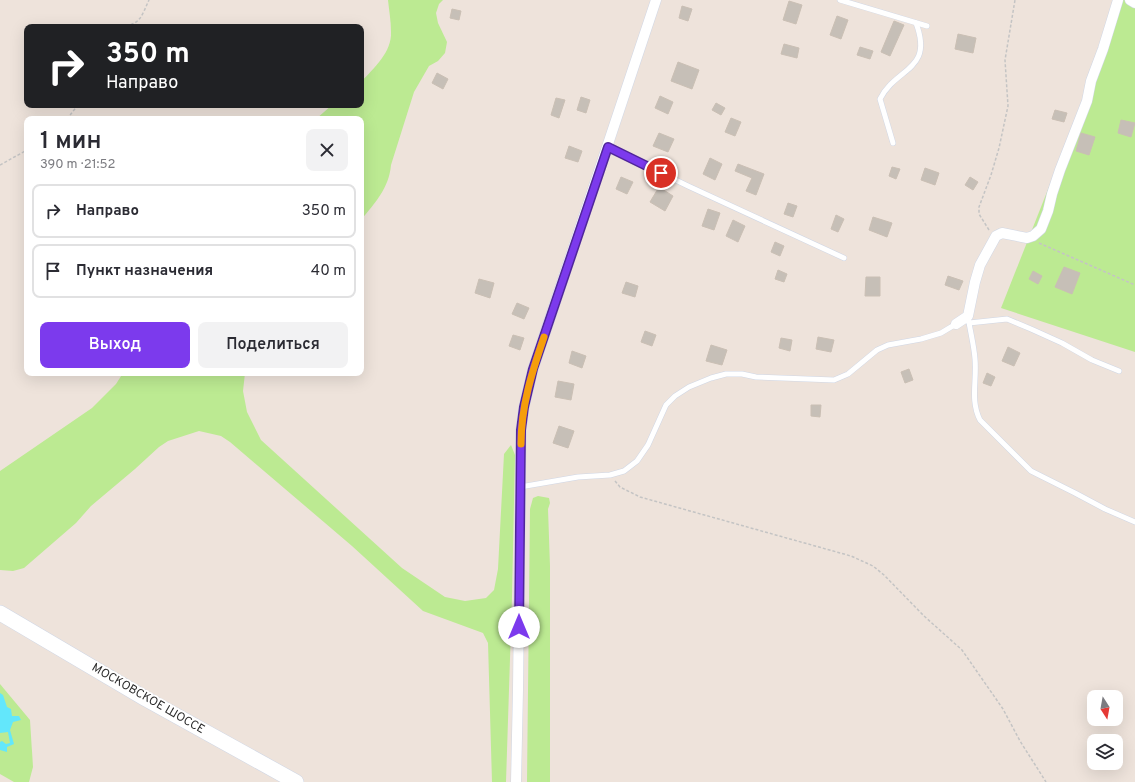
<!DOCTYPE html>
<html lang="ru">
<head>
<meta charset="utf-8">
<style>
  body { margin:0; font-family:Overpass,sans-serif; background:#f2f2f3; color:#2b2b33; height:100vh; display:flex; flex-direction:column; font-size:15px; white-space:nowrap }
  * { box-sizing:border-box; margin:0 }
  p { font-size:13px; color:#7c7c81 }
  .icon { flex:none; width:22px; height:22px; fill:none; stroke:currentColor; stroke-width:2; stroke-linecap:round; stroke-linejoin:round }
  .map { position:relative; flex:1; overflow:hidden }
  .panel { position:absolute; left:24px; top:116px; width:340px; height:260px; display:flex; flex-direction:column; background:#fff; border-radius:8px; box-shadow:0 4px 16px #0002 }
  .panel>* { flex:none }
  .top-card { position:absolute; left:24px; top:24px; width:340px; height:84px; border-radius:8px; box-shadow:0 4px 16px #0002; background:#202124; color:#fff; overflow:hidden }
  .needle { width:26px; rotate:169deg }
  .buttons { position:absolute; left:1087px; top:690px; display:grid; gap:8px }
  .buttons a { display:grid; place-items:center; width:36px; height:36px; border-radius:8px; background:#fff; box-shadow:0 4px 16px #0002; font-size:20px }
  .pin { position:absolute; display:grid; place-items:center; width:34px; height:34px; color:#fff; margin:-17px; border:2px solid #fff; border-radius:50%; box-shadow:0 1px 4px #0007 }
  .me { position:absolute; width:44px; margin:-22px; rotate:0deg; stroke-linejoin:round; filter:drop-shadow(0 0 3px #0008) }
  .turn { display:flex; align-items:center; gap:14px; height:84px; padding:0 16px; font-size:18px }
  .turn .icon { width:52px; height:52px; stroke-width:2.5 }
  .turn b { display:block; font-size:28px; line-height:34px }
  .round { display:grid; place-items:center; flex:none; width:42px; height:42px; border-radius:8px; background:#f2f2f3 }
  .overview { display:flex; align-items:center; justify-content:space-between; height:68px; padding:0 16px }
  h1 { font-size:24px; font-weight:600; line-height:30px }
  .button { display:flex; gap:8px; margin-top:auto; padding:8px 16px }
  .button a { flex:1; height:46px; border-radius:8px; background:#7c3aed; color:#fff; font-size:16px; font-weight:600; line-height:46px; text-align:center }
  .button a+a { background:#f2f2f3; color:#2b2b33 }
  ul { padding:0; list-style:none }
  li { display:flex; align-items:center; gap:12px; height:54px; margin:0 8px 6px; padding:0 8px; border:2px solid #e1e1e2; border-radius:8px }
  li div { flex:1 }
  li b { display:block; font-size:15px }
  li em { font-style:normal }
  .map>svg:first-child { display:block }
</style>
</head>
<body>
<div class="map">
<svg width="1135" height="782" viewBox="0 0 1135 782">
  <rect width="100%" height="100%" fill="#eee3db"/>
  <g fill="#bcea92">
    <path d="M388 0H443L439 4 436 13 438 23 447 42 445 53 438 61 429 66 414 92 391 165C389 188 375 203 361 220V119H316L332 105H361V82C374 68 392 52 391 32 391 21 389 10 388 0Z"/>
    <path d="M1123 0H1135V352L1001 308Z"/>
    <path d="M123 373H245L243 391 247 412 261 440 402 568 445 597 465 601 486 598 494 590 498 569 504 454 511 445 515 455 512 597 506 782H492L488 643 483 633 423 611 352 546 230 442 221 436 199 431 168 441 159 447 135 469 91 506 76 523 24 568 13 571 0 570V471L92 408 116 384Z"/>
    <path d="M538 496 549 498 550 503 548 509 550 566V782H527L530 509 533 498Z"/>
    <path d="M0 684 30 720 33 767 29 782H14L0 774Z"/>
  </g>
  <path fill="#63e7fb" d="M0 693 3 695 7 707 11 709 12 716H19L21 720 13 722 10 730 14 744 7 747V752L0 750V742L2 741 6 744 10 743 8 732 0 733Z"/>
  <g fill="#c6bfb7" stroke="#cabfb4">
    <path d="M789 1 802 5 796 24 783 20Z"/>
    <path d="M682 6 692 9 688 21 679 18Z"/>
    <path d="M452 9 461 11 459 20 450 18Z"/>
    <path d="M837 16 848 20 841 39 830 35Z"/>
    <path d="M894 21 904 25 890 56 881 52Z"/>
    <path d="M958 34 976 38 973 53 955 49Z"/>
    <path d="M784 44 799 48 797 58 781 54Z"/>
    <path d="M860 47 873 51 870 59 857 55Z"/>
    <path d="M678 62 699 70 692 89 671 81Z"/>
    <path d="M437 73 448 79 443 89 432 83Z"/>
    <path d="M660 96 673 102 668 114 655 108Z"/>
    <path d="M581 97 590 100 586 113 577 110Z"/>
    <path d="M556 98 565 100 559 118 551 115Z"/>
    <path d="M716 103 725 108 721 115 712 110Z"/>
    <path d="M1055 110 1067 113 1064 122 1052 119Z"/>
    <path d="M731 118 741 122 735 136 725 132Z"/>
    <path d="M1121 120 1135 123 1131 137 1118 133Z"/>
    <path d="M659 133 674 139 668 152 653 146Z"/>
    <path d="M1081 133 1095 137 1089 155 1076 151Z"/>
    <path d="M569 146 582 151 578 162 565 158Z"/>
    <path d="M710 158 722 164 715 180 703 174Z"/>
    <path d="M738 164 764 174 756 195 746 191 752 178 735 171Z"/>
    <path d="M892 167 900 169 896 179 889 176Z"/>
    <path d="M925 168 939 173 935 185 921 180Z"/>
    <path d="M621 177 633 182 627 194 616 189Z"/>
    <path d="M970 177 978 182 973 190 965 185Z"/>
    <path d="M659 187 673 196 665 211 650 202Z"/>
    <path d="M788 203 797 206 793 217 784 214Z"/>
    <path d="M708 209 720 213 714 230 702 226Z"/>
    <path d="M836 215 844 219 838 232 831 229Z"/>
    <path d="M873 217 892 223 887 237 869 230Z"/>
    <path d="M733 220 745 226 738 242 726 236Z"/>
    <path d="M775 242 784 246 780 256 771 252Z"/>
    <path d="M1064 267 1080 273 1072 294 1055 287Z"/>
    <path d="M778 270 787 274 784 282 775 279Z"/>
    <path d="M1033 271 1042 276 1038 284 1029 279Z"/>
    <path d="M948 276 963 281 959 290 945 285Z"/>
    <path d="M866 277H880V296H865Z"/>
    <path d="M479 279 494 283 490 298 475 293Z"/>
    <path d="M626 282 638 286 635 297 622 293Z"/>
    <path d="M517 303 529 308 524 319 512 314Z"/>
    <path d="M645 331 656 335 652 346 641 342Z"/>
    <path d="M513 335 524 338 520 350 509 346Z"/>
    <path d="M818 337 834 340 831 352 816 349Z"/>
    <path d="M781 338 792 340 790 351 779 348Z"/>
    <path d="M711 345 727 350 722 365 706 361Z"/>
    <path d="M1008 347 1020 353 1014 366 1002 361Z"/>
    <path d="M572 351 586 356 582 368 569 363Z"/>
    <path d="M909 369 913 380 905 383 901 372Z"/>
    <path d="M987 373 995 377 991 386 983 383Z"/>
    <path d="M558 381 574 384 571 400 555 397Z"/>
    <path d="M811 405H821L820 417 811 416Z"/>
    <path d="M559 426 574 431 568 448 553 443Z"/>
  </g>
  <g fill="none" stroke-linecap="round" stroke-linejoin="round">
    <defs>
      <g id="lane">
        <path d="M840 0 927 26"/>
        <path d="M893 143 880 99C896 67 934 71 916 23"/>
        <path d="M608 147 688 186 844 258"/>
        <path d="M968 316C970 331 974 345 975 359 977 381 970 400 980 420L1031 471 1075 493 1105 509 1135 522"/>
        <path d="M969 323 1007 319 1031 329 1062 343 1092 360 1119 371"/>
        <path d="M520 487 578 477 610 475 624 471 637 461 648 445 666 405 675 396 689 387 711 378 726 374H742L756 377 834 380 848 374 877 350 888 345 921 339 941 333 956 324"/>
      </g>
      <g id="street">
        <path d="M1130 0 1135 3"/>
        <path d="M956 324 968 316 975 282 980 265 996 236 1002 233 1027 238 1033 236 1041 229 1048 211 1052 194 1060 170 1087 101 1091 81 1103 49 1118 0"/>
        <path d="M516 782 518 690 521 430 524 407 533 369 656 0"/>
      </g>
      <path id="secondary" d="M0 613 146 699 296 782"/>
    </defs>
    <use href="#lane" stroke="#d0d7e5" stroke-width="6"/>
    <use href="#street" stroke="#d0d7e5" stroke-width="11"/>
    <use href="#secondary" stroke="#d0d7e5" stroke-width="16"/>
    <g stroke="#c4c4c4" stroke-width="1.5" stroke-dasharray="3 2" stroke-linecap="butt">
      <path d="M121 27C141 24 141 17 149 0"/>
      <path d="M67 119 78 105"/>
      <path d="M0 165 27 150"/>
      <path d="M989 230 979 214V207L991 175 999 148 1008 106 1005 60 1015 0"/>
      <path d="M1039 243 1135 285"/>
      <path d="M615 481 620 487 640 497 851 556 873 566 884 575 924 616 962 650 1003 709 1020 741 1046 782"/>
    </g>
    <use href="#lane" stroke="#fff" stroke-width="5"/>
    <use href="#street" stroke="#fff" stroke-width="10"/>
    <use href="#secondary" stroke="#fff" stroke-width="15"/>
  </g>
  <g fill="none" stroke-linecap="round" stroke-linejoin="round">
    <defs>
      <path id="route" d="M519 627 521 430 524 407 533 369 608 147 661 173"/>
    </defs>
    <use href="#route" stroke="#51269a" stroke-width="10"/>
    <use href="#route" stroke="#7c3aed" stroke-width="7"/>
    <path stroke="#f59e0b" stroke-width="7" d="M521 444C521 406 532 372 544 337"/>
  </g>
  <g text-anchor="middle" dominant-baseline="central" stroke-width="3.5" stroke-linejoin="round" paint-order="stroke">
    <g font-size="12" fill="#2b2b2b" stroke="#fff">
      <text transform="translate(148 699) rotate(30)">МОСКОВСКОЕ ШОССЕ</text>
    </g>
  </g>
</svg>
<div class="buttons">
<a><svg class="needle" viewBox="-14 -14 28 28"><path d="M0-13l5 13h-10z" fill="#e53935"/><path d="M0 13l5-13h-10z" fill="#7c7c81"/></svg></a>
<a><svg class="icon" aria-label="layers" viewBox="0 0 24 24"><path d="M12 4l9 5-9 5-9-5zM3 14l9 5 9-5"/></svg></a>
</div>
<div class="pin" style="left:661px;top:173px;background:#d93025"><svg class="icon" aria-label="arrive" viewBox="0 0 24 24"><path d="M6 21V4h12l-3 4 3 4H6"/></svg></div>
<svg class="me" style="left:519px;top:627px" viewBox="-20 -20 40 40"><circle r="19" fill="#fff"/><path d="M0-13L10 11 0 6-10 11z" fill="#7c3aed"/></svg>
<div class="top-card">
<div class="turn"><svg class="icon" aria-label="right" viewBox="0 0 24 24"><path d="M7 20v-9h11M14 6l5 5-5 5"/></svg><div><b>350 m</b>Направо</div></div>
</div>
<section class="panel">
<div class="overview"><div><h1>1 мин</h1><p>390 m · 21:52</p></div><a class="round"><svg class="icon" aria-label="close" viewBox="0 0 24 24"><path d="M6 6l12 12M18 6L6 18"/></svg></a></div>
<ul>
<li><svg class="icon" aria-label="right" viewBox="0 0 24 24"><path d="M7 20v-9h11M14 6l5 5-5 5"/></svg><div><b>Направо</b></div><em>350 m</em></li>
<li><svg class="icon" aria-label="arrive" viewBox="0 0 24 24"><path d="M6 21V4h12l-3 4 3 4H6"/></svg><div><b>Пункт назначения</b></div><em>40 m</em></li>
</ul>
<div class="button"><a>Выход</a><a>Поделиться</a></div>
</section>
</div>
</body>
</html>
